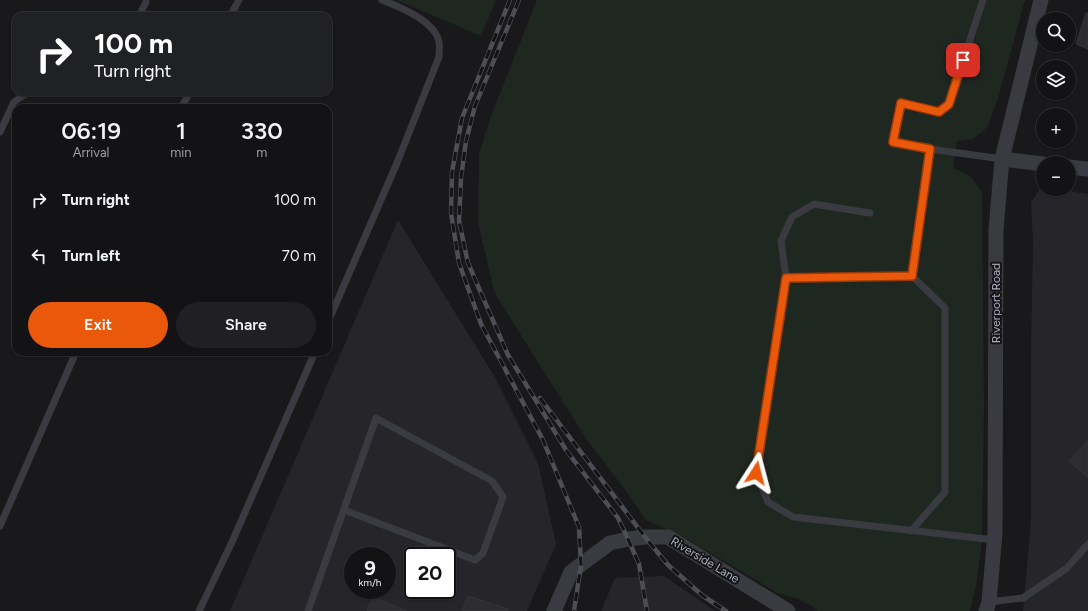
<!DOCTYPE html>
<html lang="en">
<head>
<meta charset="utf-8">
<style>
  body { margin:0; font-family:Figtree,sans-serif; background:#202022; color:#f1f3f6; height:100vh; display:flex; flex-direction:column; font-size:15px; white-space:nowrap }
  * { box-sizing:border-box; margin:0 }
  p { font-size:13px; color:#9d9ea0 }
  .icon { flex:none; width:22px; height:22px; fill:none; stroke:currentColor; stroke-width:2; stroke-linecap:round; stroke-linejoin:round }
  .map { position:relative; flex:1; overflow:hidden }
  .side { position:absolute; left:12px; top:104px; width:320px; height:252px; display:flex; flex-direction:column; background:#131315; border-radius:12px; box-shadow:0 1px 3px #0004,0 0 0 1px #323234 }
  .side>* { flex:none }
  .top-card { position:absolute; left:12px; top:12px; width:320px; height:84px; border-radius:12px; box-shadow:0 1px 3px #0004,0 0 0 1px #323234; background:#202124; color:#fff; overflow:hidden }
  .fabs { position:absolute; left:1036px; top:12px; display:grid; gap:8px }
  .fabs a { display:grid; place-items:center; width:40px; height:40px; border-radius:50%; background:#131315; box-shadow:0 1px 3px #0004,0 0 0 1px #323234; font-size:20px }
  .speed { position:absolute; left:344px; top:547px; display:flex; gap:8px; font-size:20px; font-weight:700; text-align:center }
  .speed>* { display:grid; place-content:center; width:52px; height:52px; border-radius:50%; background:#131315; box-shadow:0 1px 3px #0004,0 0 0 1px #323234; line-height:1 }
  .speed small { font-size:10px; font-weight:400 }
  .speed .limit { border:2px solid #111; border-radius:6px; background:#fff; color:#111 }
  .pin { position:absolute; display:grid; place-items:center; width:34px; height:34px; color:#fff; margin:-17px; border-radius:8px; box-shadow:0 2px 6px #0006 }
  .me { position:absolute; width:44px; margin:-22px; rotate:9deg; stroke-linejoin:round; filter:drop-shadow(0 0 3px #0008) }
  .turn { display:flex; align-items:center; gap:14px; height:84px; padding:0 16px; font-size:18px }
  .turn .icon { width:52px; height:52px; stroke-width:2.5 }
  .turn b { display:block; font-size:28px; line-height:34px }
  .eta { display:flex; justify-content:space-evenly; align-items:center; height:68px; text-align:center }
  .eta b { font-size:24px; font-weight:600; line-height:28px }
  .button { display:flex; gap:8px; margin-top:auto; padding:8px 16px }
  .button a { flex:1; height:46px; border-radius:24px; background:#ea580c; color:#fff; font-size:16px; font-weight:600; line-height:46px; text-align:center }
  .button a+a { background:#202022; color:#f1f3f6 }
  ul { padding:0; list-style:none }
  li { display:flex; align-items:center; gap:12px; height:56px; padding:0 16px }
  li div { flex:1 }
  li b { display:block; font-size:15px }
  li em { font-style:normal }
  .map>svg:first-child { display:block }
</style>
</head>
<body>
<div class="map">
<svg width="1088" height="611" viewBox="0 0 1088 611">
  <rect width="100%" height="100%" fill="#19191c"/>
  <g fill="#262529" fill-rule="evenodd">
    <path d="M1041 187H1043V189H1055L1088 194V611H1023L1031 522V349L1033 244 1031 203Z"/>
    <path d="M398 220 496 379 538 463 556 544 527 611H230ZM353 556H387V590H353ZM413 556H447V590H413Z"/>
    <path d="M664 576 715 611H601L615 578Z"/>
  </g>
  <g fill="#1f2721">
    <path d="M397 0H496L481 36Z"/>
    <path d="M537 0H1025L998 98 988 126 981 133 973 139 957 141 953 168 970 176 982 192 984 405 982 542 976 586 970 611H818L812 606 796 598 777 593 756 580 680 535 646 520 626 491 585 437 494 292 478 222 479 154 491 116Z"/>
  </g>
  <g fill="#2d2c30" stroke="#343338">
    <path d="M1086 13H1088V49L1076 44Z"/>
    <path d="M1088 440V478L1069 461Z"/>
    <path d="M468 596 508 609V611H462Z"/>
    <path d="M373 597 407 611H367Z"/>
  </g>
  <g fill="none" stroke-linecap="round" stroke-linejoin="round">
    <g stroke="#3a3b41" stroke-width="7">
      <path d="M139 16 146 2"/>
      <path d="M230 16 239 0"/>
      <path d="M181 108 190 92"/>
      <path d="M0 132 14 102 28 92"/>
      <path d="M930 149 893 142 901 103 939 112 949 104 983 0"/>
      <path d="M786 278 781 241 792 217 814 204 870 213"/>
      <path d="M328 322 397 163 439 57C439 53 440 46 439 42 435 21 400 7 382 0"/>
      <path d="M0 526 76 352"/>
      <path d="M911 531 945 492V308L912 276"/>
      <path d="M995 540 793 517 768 502 756 473 786 278 912 276 930 149 1002 159"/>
      <path d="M989 602 1023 598 1067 568 1088 544"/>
      <path d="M199 611 232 542 315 352"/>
      <path d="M308 611 376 418 492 481 503 497 483 553 475 560 344 510"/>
    </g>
    <g stroke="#3a3b41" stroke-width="15">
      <path d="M1002 159 1043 164"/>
      <path d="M1069 167 1088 169"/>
      <path d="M554 611 571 572 610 543 628 539 645 537H668L788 611"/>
      <path d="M986 611 989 602 995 533 996 230 1002 159 1041 0"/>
    </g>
    <defs>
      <g id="rail">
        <path d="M510 0 462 118 452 172 451 213 459 263 481 324 543 440 579 527 581 565 574 611"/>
        <path d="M519 0 475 106 466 141 461 178 459 221 468 263 508 355 566 450 618 518 628 539 639 564 647 611"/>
        <path d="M540 398 645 537 668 565 703 596 726 611"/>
      </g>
    </defs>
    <use href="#rail" stroke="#4d4f55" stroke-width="4.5"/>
    <use href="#rail" stroke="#141417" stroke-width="3" stroke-dasharray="9" stroke-linecap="butt"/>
  </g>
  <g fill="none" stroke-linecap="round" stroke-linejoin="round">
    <defs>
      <path id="route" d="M756 473 786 278 912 276 930 149 893 142 901 103 939 112 949 104 963 60"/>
    </defs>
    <use href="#route" stroke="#983908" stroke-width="10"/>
    <use href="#route" stroke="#ea580c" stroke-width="7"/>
  </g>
  <g text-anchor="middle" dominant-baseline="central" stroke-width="4" stroke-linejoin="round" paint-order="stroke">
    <g font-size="12" fill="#acb0bb" stroke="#141417">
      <text transform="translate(996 303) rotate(-90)">Riverport Road</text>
      <text transform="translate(705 560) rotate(31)">Riverside Lane</text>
    </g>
  </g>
</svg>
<div class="fabs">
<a><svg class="icon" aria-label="search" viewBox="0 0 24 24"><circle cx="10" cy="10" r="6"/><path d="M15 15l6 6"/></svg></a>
<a><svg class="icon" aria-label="layers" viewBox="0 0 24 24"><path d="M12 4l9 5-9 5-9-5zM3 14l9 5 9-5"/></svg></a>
<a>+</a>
<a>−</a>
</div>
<div class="speed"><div>9<small>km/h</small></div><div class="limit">20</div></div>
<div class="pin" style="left:963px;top:60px;background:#d93025"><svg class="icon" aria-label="arrive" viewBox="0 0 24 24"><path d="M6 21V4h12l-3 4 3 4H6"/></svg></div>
<svg class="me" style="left:756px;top:473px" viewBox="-20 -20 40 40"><path d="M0-17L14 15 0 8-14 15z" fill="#ea580c" stroke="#fff" stroke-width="4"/></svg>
<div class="top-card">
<div class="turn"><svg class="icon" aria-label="right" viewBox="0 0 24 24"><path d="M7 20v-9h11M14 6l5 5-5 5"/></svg><div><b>100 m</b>Turn right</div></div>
</div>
<section class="side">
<div class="eta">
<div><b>06:19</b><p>Arrival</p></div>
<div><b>1</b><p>min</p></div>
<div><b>330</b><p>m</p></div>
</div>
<ul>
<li><svg class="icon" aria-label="right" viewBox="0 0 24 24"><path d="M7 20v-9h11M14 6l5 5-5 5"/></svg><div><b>Turn right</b></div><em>100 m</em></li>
<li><svg class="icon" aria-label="left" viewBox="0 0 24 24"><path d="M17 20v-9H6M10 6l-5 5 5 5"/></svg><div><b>Turn left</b></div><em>70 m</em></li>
</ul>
<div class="button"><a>Exit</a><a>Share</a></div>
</section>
</div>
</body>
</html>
